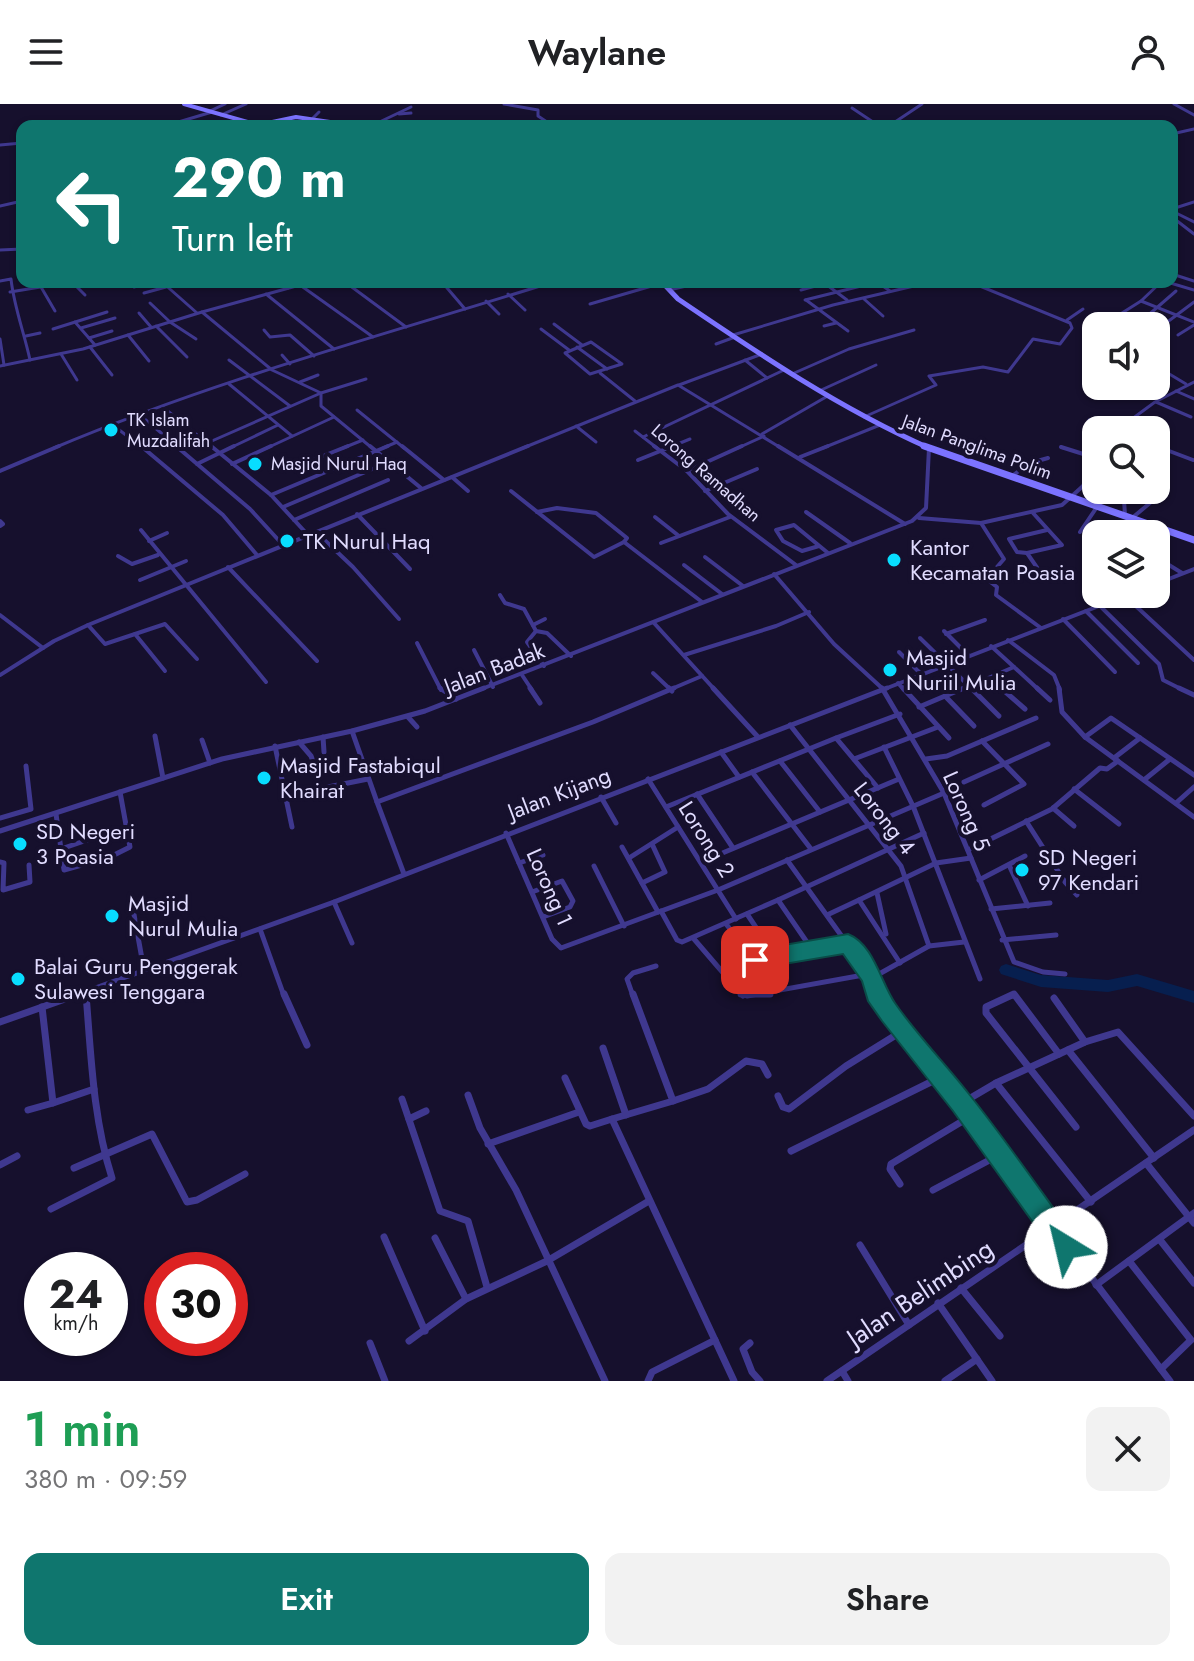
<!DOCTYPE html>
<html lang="en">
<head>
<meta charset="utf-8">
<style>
  body { margin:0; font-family:Jost,sans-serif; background:#f2f2f2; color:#202124; height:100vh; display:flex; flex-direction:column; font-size:30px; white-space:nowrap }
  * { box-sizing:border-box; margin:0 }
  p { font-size:26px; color:#757577 }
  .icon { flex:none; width:44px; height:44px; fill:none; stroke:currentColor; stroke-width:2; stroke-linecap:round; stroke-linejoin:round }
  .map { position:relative; height:1277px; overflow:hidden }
  .side { display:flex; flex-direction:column; background:#fff; flex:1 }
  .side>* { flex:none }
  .banner { position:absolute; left:16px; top:16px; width:1162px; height:168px; border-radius:16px; box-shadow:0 2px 6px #0004; background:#0f766e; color:#fff; overflow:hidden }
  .tools { position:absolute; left:1082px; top:208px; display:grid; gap:16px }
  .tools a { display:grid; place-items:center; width:88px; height:88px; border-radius:16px; background:#fff; box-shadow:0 2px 6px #0004; font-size:40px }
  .speed { position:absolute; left:24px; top:1148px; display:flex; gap:16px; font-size:40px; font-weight:700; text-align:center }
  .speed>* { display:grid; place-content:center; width:104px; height:104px; border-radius:50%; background:#fff; box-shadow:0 2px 6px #0004; line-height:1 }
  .speed small { font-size:20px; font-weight:400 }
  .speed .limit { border:12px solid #d22; background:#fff; color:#111 }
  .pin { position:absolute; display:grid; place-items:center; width:68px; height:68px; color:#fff; margin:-34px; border-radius:16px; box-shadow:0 4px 12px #0006 }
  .me { position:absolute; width:88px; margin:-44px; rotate:324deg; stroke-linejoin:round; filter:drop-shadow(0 0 6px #0008) }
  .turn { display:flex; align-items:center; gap:28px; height:168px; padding:0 24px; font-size:36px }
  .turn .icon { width:104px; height:104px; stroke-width:2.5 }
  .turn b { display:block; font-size:56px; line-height:68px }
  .round { display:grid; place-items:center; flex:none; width:84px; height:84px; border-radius:16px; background:#f2f2f2 }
  .head { display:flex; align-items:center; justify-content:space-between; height:136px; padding:0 24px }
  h1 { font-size:48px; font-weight:600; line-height:60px; color:#1e9e55 }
  .button { display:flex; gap:16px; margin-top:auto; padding:16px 24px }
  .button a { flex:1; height:92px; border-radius:16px; background:#0f766e; color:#fff; font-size:32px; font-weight:600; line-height:92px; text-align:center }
  .button a+a { background:#f2f2f2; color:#202124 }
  header { display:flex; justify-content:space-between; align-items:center; height:104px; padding:0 24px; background:#fff; font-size:36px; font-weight:600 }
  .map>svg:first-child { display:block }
</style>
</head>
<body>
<header><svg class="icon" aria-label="menu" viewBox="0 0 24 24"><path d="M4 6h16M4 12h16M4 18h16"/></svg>Waylane<svg class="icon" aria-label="person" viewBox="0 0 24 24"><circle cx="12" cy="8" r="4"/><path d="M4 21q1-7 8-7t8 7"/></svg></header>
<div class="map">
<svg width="1194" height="1277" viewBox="0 0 1194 1277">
  <rect width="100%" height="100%" fill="#16102d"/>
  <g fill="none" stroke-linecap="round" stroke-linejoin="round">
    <path fill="#071f4f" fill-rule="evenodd" d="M1006 860 1041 871 1108 876 1137 870 1194 887V899L1137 882 1108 888 1041 883 1001 870 999 866 1001 862Z"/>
    <g stroke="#3f388f" stroke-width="3">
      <path d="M504 0 538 6V12L547 18 544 22"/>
      <path d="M1174 0 1194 11"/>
      <path d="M852 4 879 22"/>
      <path d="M210 7 225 0"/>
      <path d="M399 10 411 9"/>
      <path d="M221 11 246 0"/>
      <path d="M313 14 319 8"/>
      <path d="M165 22 212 8"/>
      <path d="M371 22 411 3"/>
      <path d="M889 22 922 0"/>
      <path d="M1172 30 1194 25"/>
      <path d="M0 41 22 39"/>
      <path d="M0 102 22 97"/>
      <path d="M1172 105 1194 98"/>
      <path d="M1172 107 1194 118"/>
      <path d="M1172 113 1194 130"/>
      <path d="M0 146 22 145"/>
      <path d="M1172 170 1194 177"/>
      <path d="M0 177 11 175C14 203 24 228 30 256"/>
      <path d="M72 178 85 191"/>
      <path d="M162 178 197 209"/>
      <path d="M283 178 288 184"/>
      <path d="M345 178 406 223"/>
      <path d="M442 178 465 205"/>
      <path d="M823 178 847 196"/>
      <path d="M1141 178 1154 183"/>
      <path d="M1161 178 1141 197 1194 218"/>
      <path d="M1167 178 1194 186"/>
      <path d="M41 183 55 207"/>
      <path d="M134 183 151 178"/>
      <path d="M669 186 704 178"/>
      <path d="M801 186 830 178"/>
      <path d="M10 188 71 178"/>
      <path d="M144 189 166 183"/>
      <path d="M266 190 334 245"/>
      <path d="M508 190 525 206"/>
      <path d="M864 195 883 212"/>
      <path d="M805 196 877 178 890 187"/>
      <path d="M806 196 848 227"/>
      <path d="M486 197 499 210"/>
      <path d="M150 199 170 218 196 235"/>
      <path d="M590 200 662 179"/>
      <path d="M202 208 300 181 373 233"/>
      <path d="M139 209 151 223"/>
      <path d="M1122 209 1141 197"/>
      <path d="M1145 214 1176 187"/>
      <path d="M1067 216 1083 205"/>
      <path d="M75 218 95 241"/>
      <path d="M554 220 582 241"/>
      <path d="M156 222 187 253"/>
      <path d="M824 222 836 219"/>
      <path d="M1162 222 1194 198"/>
      <path d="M81 224 115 214"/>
      <path d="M53 225 107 208"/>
      <path d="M541 225 569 246"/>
      <path d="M264 226 270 233 290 231 314 252"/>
      <path d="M128 231 149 257"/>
      <path d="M733 231 833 201 931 178"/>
      <path d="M1178 231 1194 221"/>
      <path d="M26 232 40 229"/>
      <path d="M89 234 112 227"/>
      <path d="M0 235 4 261"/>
      <path d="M591 238 622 260 590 270 565 249Z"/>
      <path d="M716 240 735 233"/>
      <path d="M90 243 112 271"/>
      <path d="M577 243 607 265"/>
      <path d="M61 250 77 276"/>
      <path d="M282 251 290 260"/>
      <path d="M229 256 290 302"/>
      <path d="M745 256 767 274"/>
      <path d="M0 262 83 245 202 208 272 266 321 289 205 340"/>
      <path d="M1156 262 1186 280"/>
      <path d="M600 269 635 297"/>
      <path d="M792 270 849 245 914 226"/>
      <path d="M366 275 321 289V302L372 344"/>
      <path d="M300 278 318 271"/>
      <path d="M229 280 292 332"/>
      <path d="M679 281 762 250"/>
      <path d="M1147 285 1161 293"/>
      <path d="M819 287 876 261"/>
      <path d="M1176 287 1194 295"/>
      <path d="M1156 298 1191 313"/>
      <path d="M164 304 213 344"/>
      <path d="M357 306 404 344"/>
      <path d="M141 312 179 344"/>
      <path d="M864 313 936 281 929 272 983 263 1008 268 1033 235 1060 240 1072 224 1070 219 970 178"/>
      <path d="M1089 316 1118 325"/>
      <path d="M114 322 143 344"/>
      <path d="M576 322 596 338"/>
      <path d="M1117 326 1155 298 1194 278"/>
      <path d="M635 327 657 344"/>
      <path d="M762 330 826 293"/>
      <path d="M643 333 784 266"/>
      <path d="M1156 342 1161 344"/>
      <path d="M1061 343 1064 344"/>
      <path d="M54 344C215 276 387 230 553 178"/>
      <path d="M230 344 278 321"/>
      <path d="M267 344 334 313"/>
      <path d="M343 344 363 336"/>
      <path d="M383 344 397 338"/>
      <path d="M523 344 678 281 781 344"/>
      <path d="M668 344 690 335"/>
      <path d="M738 344 764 332"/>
      <path d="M823 344 880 321"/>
    </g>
    <g stroke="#3f388f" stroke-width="4">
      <path d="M141 342 223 411 257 451"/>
      <path d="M176 342 250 405 283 441"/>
      <path d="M211 342 271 391 308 431"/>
      <path d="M370 342 421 384"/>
      <path d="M402 342 444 376"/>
      <path d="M654 342 687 367 728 410 796 461"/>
      <path d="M778 342 905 420"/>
      <path d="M1156 342 1193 356"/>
      <path d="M1061 343 1096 354"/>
      <path d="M800 353 828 342"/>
      <path d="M638 356 673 342"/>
      <path d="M308 358 348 342"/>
      <path d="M197 360 234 342"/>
      <path d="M232 360 271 342"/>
      <path d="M0 367 59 342"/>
      <path d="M687 367 742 342"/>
      <path d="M1012 372 1030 359 1048 354"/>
      <path d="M452 373 468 387"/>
      <path d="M511 387 594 453 624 438"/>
      <path d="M705 387 757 365"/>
      <path d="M271 391 388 342"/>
      <path d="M1124 396 1125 411"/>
      <path d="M283 403 389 358"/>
      <path d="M537 408 557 404 596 409 627 434 624 438 702 498"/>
      <path d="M806 408 850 439"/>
      <path d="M1033 409 1062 441 1027 449 1038 465"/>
      <path d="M357 410 410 465"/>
      <path d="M655 413 679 432"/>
      <path d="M919 414 981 419 1062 401 1083 382 1096 357"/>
      <path d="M294 416 388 376"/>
      <path d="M0 417 3 420 0 422"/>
      <path d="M981 419 1004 455 997 463"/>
      <path d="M1159 424V441"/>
      <path d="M141 426 266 578"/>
      <path d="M316 428 353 463 399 515"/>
      <path d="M1080 428 1097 403"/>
      <path d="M1125 430 1132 414 1150 399"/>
      <path d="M1141 430 1148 420"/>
      <path d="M149 437 167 429"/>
      <path d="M661 439 730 413"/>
      <path d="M819 442 802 447 783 437 776 426 794 421 828 449"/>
      <path d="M1027 449 1017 448 1009 435 1047 426"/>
      <path d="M118 452 132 460 158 451"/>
      <path d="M705 453 743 482"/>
      <path d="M1156 453 1182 469"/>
      <path d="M684 461 722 490"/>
      <path d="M228 463 317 557"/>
      <path d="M774 470 834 540 884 586"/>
      <path d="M140 476 186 457"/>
      <path d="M989 477 997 483 996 491 1041 524"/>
      <path d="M1156 480 1194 465"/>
      <path d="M500 491 505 499 524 505 536 527 547 529 571 552"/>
      <path d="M1125 492 1194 556"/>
      <path d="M1099 501 1159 560 1163 576 1183 586"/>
      <path d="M1086 507 1138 559"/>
      <path d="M0 511 43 544"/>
      <path d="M1063 515 1115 568"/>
      <path d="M654 519 715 586"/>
      <path d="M88 521 105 540 135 530 165 567"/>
      <path d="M533 521 545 515"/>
      <path d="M536 527 527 538 544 562"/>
      <path d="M944 527 968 551"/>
      <path d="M135 530 165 520 197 555"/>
      <path d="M946 530 985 516"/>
      <path d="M920 534 973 586"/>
      <path d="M1008 536 1054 571 1060 586"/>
      <path d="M417 539 441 586"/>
      <path d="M474 546 493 583"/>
      <path d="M899 548 921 570"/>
      <path d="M684 551 776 522 809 508"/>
      <path d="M1014 563 1039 586"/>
      <path d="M653 569 671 586"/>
      <path d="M0 571 54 537 88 521 528 342"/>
      <path d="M522 571 532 586"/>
      <path d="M990 574 1003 586"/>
      <path d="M898 579 904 586"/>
      <path d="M479 586 912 417 926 404 929 344"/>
      <path d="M669 586 702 572"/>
      <path d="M882 586 1130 490"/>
      <path d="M960 586 1014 563 991 542"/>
    </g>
    <g stroke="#3f388f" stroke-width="5">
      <path d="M440 584 456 595"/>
      <path d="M530 584 540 599"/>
      <path d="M669 584 672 587"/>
      <path d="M713 584 758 633"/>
      <path d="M882 584 944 689 1014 858 1043 868 1065 870"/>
      <path d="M903 584 949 634"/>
      <path d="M971 584 999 612"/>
      <path d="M1001 584 1025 605"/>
      <path d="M1037 584 1050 596"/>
      <path d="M1059 584 1062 608 1085 633 1194 713"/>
      <path d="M1179 584 1194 591"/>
      <path d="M945 592 974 622"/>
      <path d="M919 603 964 584"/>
      <path d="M408 613 417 623"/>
      <path d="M790 621 901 762 929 842"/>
      <path d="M352 627 377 698 593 618 674 584"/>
      <path d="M155 632 163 674"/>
      <path d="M323 633 324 648"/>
      <path d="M1085 633 1111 614 1194 671"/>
      <path d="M836 634 900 610"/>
      <path d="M202 636 210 659"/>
      <path d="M982 637 1024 680 984 701"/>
      <path d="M299 638 311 652 317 668"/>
      <path d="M275 642 292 723"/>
      <path d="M884 643 913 702 980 875"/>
      <path d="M721 648 739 673"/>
      <path d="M1114 654 1140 634"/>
      <path d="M854 655 938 623"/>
      <path d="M926 655 947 652 1036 614"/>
      <path d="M780 657 820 708"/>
      <path d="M752 668 811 745"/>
      <path d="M648 675 736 815"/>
      <path d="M1144 676 1170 655"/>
      <path d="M964 678 1048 640"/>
      <path d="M328 683 368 675"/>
      <path d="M1074 685 1119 720"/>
      <path d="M697 690 733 744"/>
      <path d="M601 693 616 719"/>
      <path d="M377 698 404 770"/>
      <path d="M1176 699 1194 683"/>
      <path d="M666 703 836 634 878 684"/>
      <path d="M1053 704 1074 722"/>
      <path d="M56 710 64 766 110 753 130 743 120 688"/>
      <path d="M0 714 31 705 26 662"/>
      <path d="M1026 717 1065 778 1077 791"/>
      <path d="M0 727 222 655 352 627 425 607 484 584"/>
      <path d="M506 729 552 835 561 844 718 786 944 689"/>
      <path d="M622 743 658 808"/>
      <path d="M61 745 93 734"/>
      <path d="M968 746 1052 705 1100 664 1107 665 1118 657"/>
      <path d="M629 754 678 723"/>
      <path d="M787 756 871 873"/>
      <path d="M0 758 4 759 3 786 30 778 29 761"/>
      <path d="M701 758 899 675"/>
      <path d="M519 759 543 751"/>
      <path d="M1009 761 1028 802"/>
      <path d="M594 762 624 822"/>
      <path d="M979 776 1025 752"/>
      <path d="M642 779 665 768 652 740"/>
      <path d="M532 788 562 777 573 797 570 803 543 813"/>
      <path d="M877 789 886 830"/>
      <path d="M131 794 144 866"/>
      <path d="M334 798 352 839"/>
      <path d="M991 805 1050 799"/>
      <path d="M661 807 677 836 682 838 778 796"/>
      <path d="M747 810 776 853"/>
      <path d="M827 811 859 796"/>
      <path d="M726 820 755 856 848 839"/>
      <path d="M260 825 284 892"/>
      <path d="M694 835 743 892"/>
      <path d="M1002 836 1056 831"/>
      <path d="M813 847 778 796 924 729"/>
      <path d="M900 859 859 796 936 759 971 754"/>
      <path d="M86 887V892"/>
      <path d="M73 892 334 798 887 584"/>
      <path d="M633 892 627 875 633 869 656 862"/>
      <path d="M747 892 869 870"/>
      <path d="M877 892 872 874 929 842 964 838"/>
      <path d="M1010 892H1015"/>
    </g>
    <g stroke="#3f388f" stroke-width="7">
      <path d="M284 890 307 941"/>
      <path d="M633 890 673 997 612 1015 734 1277"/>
      <path d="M741 890H770"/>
      <path d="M876 890 1170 1277"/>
      <path d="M1054 894 1085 938"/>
      <path d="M0 918 79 890"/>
      <path d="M603 944 626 1011"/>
      <path d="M1068 946 1154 1054"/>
      <path d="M1059 950 1014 890 986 903V909L1076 1023"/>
      <path d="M565 974 586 1020 590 1022 612 1015"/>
      <path d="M996 979 1085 938 1118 928 1194 1012"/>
      <path d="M468 991 480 1024 516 1086 605 1277"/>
      <path d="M778 992 783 1003 789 1005 846 962 904 926"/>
      <path d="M402 995 440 1107 468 1117 487 1183"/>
      <path d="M673 997 708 985 746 957 762 960 768 971"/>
      <path d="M53 999 94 985"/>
      <path d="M962 999 996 979 1091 1098"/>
      <path d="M28 1006 53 999 42 903"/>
      <path d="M409 1015 426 1007"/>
      <path d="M488 1040 579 1008"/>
      <path d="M791 1047 941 973"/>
      <path d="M1146 1059 1194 1119"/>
      <path d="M0 1061 17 1052"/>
      <path d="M74 1064 152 1030 187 1098 197 1096 245 1070"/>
      <path d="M900 1080 890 1065 891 1060 971 1012"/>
      <path d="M933 1086 999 1051"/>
      <path d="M51 1105 112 1074C93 1015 91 951 86 890"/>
      <path d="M384 1133 425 1227"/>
      <path d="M435 1134 466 1195"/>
      <path d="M1160 1136 1194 1179"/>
      <path d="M860 1141 909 1221"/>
      <path d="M1129 1157 1191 1236 1161 1265"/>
      <path d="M1096 1181 1194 1109"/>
      <path d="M961 1184 1000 1232"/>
      <path d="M938 1199 992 1277"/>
      <path d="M409 1237 466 1195 547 1157 649 1097"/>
      <path d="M370 1239 385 1277"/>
      <path d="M750 1239 743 1245 752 1268 760 1277"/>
      <path d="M842 1267 848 1277"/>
      <path d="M648 1277 652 1268 715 1236"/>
      <path d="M827 1277 1194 1026"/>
      <path d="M945 1277 977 1255"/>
    </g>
    <path stroke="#7c73ff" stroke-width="4" d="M184 0 258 21 296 13 357 22"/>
    <path stroke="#7c73ff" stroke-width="5" d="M662 178 678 195C759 250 839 304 929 344"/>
    <path stroke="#7c73ff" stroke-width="7" d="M924 342 1194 436"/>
  </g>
  <path fill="#0f766e" stroke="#0a4d48" stroke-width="2" d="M848 830C874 840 881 879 895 899 917 931 945 959 969 990 1006 1036 1040 1086 1075 1134L1079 1143 1075 1152 1066 1156 1057 1152 953 1007 882 917 868 897 862 877 843 850 755 865 748 863 744 856 748 849 755 846Z"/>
  <g fill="#08ddff" stroke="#16102d" stroke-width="3">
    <circle cx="111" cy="326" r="8"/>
    <circle cx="255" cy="360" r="8"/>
    <circle cx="287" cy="437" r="8"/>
    <circle cx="894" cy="456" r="8"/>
    <circle cx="890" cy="566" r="8"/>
    <circle cx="264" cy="674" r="8"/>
    <circle cx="20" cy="740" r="8"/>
    <circle cx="1022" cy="766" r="8"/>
    <circle cx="112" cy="812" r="8"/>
    <circle cx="18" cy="875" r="8"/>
  </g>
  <g text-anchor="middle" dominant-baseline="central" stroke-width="8" stroke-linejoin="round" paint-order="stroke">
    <g font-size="18" fill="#e1dcff" stroke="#16102d" text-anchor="start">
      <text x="127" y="316">TK Islam<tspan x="127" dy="21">Muzdalifah</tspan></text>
      <text x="271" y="360">Masjid Nurul Haq</text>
    </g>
    <g font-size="18" fill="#e1dcff" stroke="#16102d">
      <text transform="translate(977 343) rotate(20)">Jalan Panglima Polim</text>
      <text transform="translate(706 369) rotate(41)">Lorong Ramadhan</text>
    </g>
    <g font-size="22" fill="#e1dcff" stroke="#16102d" text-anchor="start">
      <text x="303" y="437">TK Nurul Haq</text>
      <text x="910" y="443">Kantor<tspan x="910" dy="25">Kecamatan Poasia</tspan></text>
      <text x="906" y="553">Masjid<tspan x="906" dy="25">Nuriil Mulia</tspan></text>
      <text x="280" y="661">Masjid Fastabiqul<tspan x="280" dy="25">Khairat</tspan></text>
      <text x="36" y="727">SD Negeri<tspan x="36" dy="25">3 Poasia</tspan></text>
      <text x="1038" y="753">SD Negeri<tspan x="1038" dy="25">97 Kendari</tspan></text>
      <text x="128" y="799">Masjid<tspan x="128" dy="25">Nurul Mulia</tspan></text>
      <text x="34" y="862">Balai Guru Penggerak<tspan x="34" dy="25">Sulawesi Tenggara</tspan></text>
    </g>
    <g font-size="22" fill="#e1dcff" stroke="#16102d">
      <text transform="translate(494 564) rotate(-21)">Jalan Badak</text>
      <text transform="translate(559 689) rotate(-21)">Jalan Kijang</text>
      <text transform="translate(967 707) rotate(66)">Lorong 5</text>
      <text transform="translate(885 714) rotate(52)">Lorong 4</text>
      <text transform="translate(707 735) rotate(58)">Lorong 2</text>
      <text transform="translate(550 783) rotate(66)">Lorong 1</text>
    </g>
    <g font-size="26" fill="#e1dcff" stroke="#16102d">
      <text transform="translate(920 1189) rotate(-34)">Jalan Belimbing</text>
    </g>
  </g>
</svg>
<div class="tools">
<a><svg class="icon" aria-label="sound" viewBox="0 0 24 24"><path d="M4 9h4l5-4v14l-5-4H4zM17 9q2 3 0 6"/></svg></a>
<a><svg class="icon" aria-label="search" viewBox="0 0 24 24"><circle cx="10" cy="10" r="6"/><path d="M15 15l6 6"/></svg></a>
<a><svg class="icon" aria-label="layers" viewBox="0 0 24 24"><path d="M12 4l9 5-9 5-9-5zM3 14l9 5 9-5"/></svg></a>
</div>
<div class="speed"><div>24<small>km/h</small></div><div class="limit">30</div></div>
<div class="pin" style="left:755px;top:856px;background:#d93025"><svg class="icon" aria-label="arrive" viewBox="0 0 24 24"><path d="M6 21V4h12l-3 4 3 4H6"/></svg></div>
<svg class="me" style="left:1066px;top:1143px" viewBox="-20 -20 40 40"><circle r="19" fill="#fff"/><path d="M0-13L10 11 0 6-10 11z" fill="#0f766e"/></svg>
<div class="banner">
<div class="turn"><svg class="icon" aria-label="left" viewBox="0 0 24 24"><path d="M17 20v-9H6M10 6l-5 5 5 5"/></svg><div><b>290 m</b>Turn left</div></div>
</div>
</div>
<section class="side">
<div class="head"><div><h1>1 min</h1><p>380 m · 09:59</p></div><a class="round"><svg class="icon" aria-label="close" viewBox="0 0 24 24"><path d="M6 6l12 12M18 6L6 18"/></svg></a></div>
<div class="button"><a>Exit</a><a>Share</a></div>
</section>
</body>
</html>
